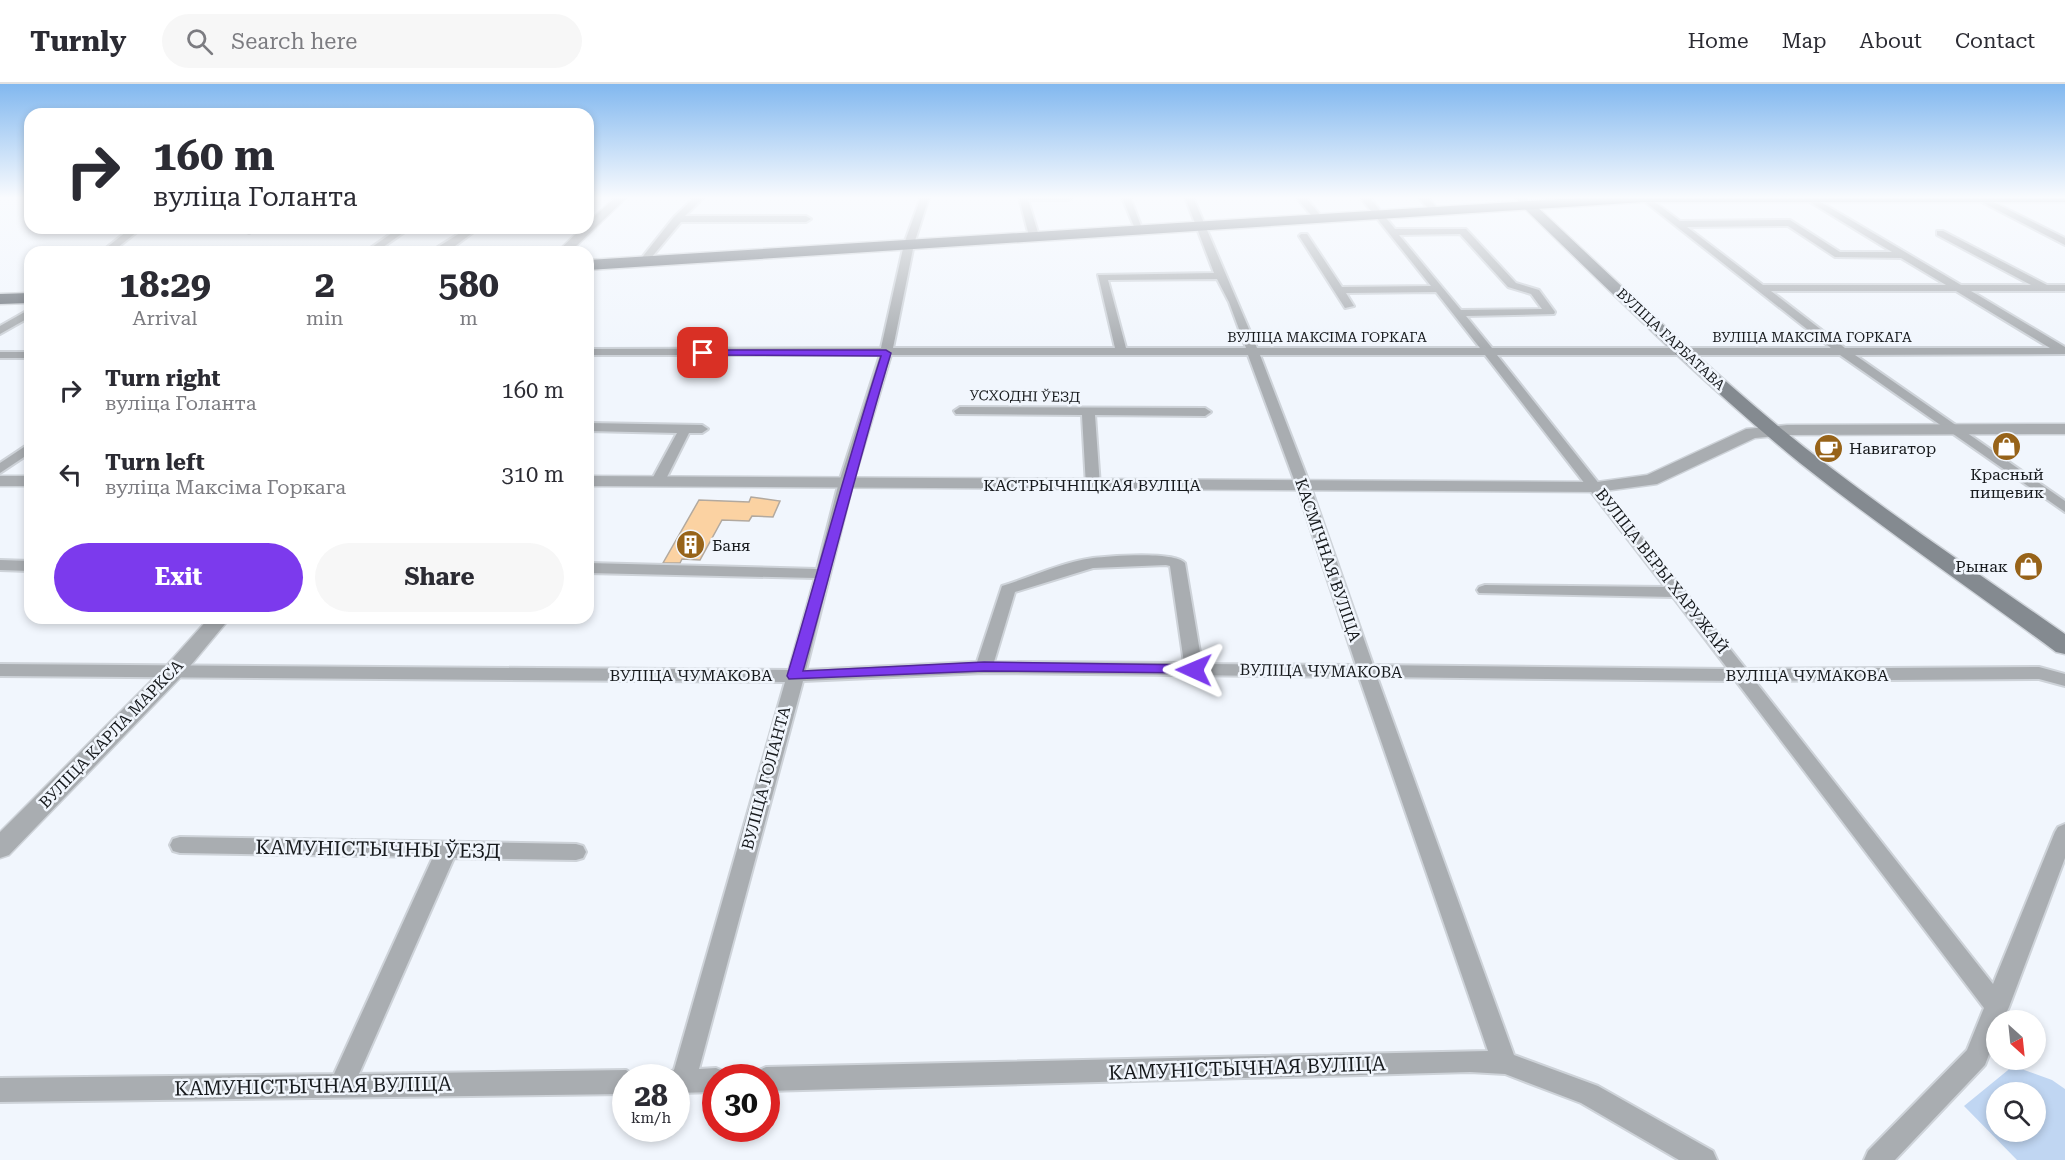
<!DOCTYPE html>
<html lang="en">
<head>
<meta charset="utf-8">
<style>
  body { margin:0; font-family:"Roboto Serif",serif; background:#f7f7f7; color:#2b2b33; height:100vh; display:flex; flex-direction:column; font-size:22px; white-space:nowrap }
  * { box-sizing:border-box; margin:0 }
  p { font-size:20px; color:#7c7c81 }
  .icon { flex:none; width:33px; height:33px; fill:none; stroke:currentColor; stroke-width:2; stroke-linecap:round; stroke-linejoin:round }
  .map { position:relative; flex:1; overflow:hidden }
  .side { position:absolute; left:24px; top:162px; width:570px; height:378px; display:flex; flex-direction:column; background:#fff; border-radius:18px; box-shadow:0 3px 9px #0003 }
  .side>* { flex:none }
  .guide { position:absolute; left:24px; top:24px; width:570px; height:126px; border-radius:18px; box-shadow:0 3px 9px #0003; background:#fff; color:#2b2b33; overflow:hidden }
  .needle { width:39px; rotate:153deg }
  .fabs { position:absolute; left:1986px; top:926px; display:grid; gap:12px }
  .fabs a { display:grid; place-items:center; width:60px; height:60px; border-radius:50%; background:#fff; box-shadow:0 3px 9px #0003; font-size:30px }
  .speed { position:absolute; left:612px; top:980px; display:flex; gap:12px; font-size:30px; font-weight:700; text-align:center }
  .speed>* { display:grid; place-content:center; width:78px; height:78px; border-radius:50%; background:#fff; box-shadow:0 3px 9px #0003; line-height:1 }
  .speed small { font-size:15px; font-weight:400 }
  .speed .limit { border:9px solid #d22; background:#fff; color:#111 }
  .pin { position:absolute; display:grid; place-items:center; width:51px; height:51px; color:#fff; margin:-26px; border-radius:12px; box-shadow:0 3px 9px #0006 }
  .me { position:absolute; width:66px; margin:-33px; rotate:271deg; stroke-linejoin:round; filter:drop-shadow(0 0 4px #0008) }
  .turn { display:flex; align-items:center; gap:21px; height:126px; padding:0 30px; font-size:27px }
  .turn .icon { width:78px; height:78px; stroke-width:2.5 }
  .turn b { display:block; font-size:42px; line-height:51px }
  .eta { display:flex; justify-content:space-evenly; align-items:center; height:102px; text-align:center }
  .eta b { font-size:36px; font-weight:700; line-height:42px }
  .cta { display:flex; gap:12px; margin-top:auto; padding:12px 30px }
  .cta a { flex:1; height:69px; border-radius:36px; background:#7c3aed; color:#fff; font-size:24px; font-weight:700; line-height:69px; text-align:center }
  .cta a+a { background:#f7f7f7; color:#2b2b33 }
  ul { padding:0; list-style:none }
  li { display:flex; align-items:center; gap:18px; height:84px; padding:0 30px }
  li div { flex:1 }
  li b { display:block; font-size:22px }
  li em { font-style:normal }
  header { display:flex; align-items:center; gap:36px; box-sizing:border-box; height:84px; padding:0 30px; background:#fff; border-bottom:2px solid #e1e1e2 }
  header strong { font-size:28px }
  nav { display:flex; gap:33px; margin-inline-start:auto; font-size:21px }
  .search { width:420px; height:54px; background:#f7f7f7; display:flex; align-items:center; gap:15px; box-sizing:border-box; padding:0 21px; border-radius:33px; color:#7c7c81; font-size:22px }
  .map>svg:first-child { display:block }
</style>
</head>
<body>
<header>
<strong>Turnly</strong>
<div class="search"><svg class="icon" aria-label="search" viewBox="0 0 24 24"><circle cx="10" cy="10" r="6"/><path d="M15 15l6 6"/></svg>Search here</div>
<nav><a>Home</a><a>Map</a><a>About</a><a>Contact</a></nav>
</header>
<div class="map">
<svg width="2065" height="1076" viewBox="0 0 2065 1076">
  <rect width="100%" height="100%" fill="#f1f6fd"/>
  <path fill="#c0d6f2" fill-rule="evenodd" d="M2013 982 2052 996 2065 1005V1076H2017L1964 1022ZM1996 1008H2036V1047H1996Z"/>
  <path fill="#fbd2a2" stroke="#b2a99f" stroke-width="1.5" d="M751 413 780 417 773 433 752 432 749 437 722 436 700 476 682 475 680 479H663L699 416 749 418Z"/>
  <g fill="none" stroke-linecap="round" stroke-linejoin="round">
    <defs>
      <g id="minor">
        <path d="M695 113H704L685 132H806L811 135 806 138H681L646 180H640V176L674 133Z"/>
        <path d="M921 113H929L914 160 893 264H1115L1098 191 1214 189 1185 113H1193L1257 264H1480L1436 208 1346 209 1354 222 1345 224 1299 152 1301 150H1307L1342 203 1431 202 1360 113H1369L1395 145H1466L1516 199 1539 206 1555 228 1554 230 1466 232 1492 264H1831L1639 113H1648L1680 137 1790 136 1840 168H1892L1802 113H1812L1961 201H2031L1937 151V147H1943L2047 201H2065V207H1971L2065 263V270L1855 271 2065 417V428L1840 271H1497L1746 585 2039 583 2065 590V602L2039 595 1755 597 1993 900 2055 748 2058 743 2065 740V774L2009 923 2003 936H1996V952L1985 981 1895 1076H1864L1868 1067 1967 966 1984 924 1736 597 1377 593 1514 971 1598 1002 1713 1067 1717 1076H1679L1581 1019 1505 990 1470 988 766 1007V993H754L757 987 766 983 1488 967 1359 593 984 589 803 597 699 985 716 984 725 988 727 993H716V1008L676 1009V993H665L667 989 674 986 785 598 0 592V580L789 586 815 494 588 489V479L817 485 839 398 880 271H588V265L881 264 904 160ZM1788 142 1835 173 1901 174 1946 201H1763L1687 143ZM1460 150 1508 203 1531 210 1542 225 1461 226 1399 151ZM1217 195 1229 218 1246 264H1126L1108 196ZM1771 207H1956L2050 264H1845ZM891 271H1248L1296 401 1356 581 1202 580 1185 479C1174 467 1110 472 1093 474 1063 478 1031 493 1002 502L977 578 806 586 853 398ZM1260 271H1485L1665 503 1485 501 1479 503 1477 506 1479 509 1673 513 1728 585 1373 581 1310 401ZM1166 481 1170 482 1184 579 994 578 1015 508 1093 484Z"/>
        <path d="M1019 113H1072L1068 116H1028L1039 152 1034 155 1029 152Z"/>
        <path d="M1122 113H1130L1143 147 1135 145Z"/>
        <path d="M1296 113H1305L1322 133V137H1316Z"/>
        <path d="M1418 113H1427L1438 125V129H1432Z"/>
        <path d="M1515 113H1524L1532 121 1525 123Z"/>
        <path d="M1972 113H1983L2065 154V161Z"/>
        <path d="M131 144H142L112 168H101Z"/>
        <path d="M246 144H256L249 149 244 146Z"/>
        <path d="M399 144H410L376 168H365Z"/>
        <path d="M468 144H479L451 165 430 168Z"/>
        <path d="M30 225V233L0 250V242Z"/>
        <rect x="0" y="268" width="30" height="6"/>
        <path d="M960 323 1205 324 1211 328 1205 332 1095 331 1100 402 1093 406 1086 402 1082 331 956 330 954 327Z"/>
        <path d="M588 339 702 341 708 345 702 349H689L665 397 658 401 651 397 677 349 588 347Z"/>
        <path d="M30 359V369L0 389V379Z"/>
        <path d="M0 476 30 477V487L0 486Z"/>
        <path d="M180 753 576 760 583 762 586 768 583 774 576 776 454 774 359 990 626 986 636 993H626V1010L0 1018V994L334 990 433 773 180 769 173 767 170 761 173 755Z"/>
      </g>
      <g id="tertiary">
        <path d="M616 113H627L570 168H557L582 144H588V138Z"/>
        <path d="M2065 340V350L1787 351 1755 354 1657 400 1597 408 588 402V392L1597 398 1647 391 1746 345 1787 341Z"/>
        <rect x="0" y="392" width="30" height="10"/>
        <path d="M209 534H230L181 593 9 771 0 774V748L165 583Z"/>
      </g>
      <path id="secondary" d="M1528 117 1532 118C1613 194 1693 271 1778 342 1869 417 1968 482 2065 550V570L2056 568C1971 505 1883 445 1800 379 1703 300 1614 211 1524 124L1522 121Z"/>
      <g id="primary">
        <path d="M1593 113H2065V118H1644L588 186V176Z"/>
        <path d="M30 209V219L0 220V210Z"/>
      </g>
    </defs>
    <use href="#minor" stroke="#ced3d9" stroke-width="4"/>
    <use href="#tertiary" stroke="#ced3d9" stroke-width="3"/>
    <use href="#secondary" stroke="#ced3d9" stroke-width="3"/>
    <use href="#primary" stroke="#ced3d9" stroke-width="3"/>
    <use href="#minor" fill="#a9adb1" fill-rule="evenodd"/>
    <use href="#tertiary" fill="#a9adb1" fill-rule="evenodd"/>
    <use href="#secondary" fill="#848a90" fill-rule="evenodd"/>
    <use href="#primary" fill="#6a7179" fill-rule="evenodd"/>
  </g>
  <linearGradient id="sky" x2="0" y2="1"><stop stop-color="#82b8ef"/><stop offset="0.43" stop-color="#f9fbfe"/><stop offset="1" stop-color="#f9fbfe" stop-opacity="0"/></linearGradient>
  <rect width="2065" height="264" fill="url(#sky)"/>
  <path fill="#7c3aed" stroke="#51269a" stroke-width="1.5" d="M703 266H886L891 269C859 374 833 481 803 587L984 578 1194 581 1202 586 1200 589 984 587 789 595 787 592C819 485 847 378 881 272L699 271 698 269Z"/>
  <defs>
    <symbol id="shop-disc" viewBox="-11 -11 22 22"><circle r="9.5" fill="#976319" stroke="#f1f6fd"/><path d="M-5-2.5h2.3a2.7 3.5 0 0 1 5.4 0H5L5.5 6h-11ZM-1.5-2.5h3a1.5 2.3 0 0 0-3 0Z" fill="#fff"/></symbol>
    <symbol id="cafe-disc" viewBox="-11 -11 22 22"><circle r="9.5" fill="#976319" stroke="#f1f6fd"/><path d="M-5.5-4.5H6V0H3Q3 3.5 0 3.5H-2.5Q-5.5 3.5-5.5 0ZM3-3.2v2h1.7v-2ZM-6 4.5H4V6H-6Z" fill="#fff"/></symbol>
    <symbol id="building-disc" viewBox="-11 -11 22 22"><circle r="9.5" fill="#976319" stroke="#f1f6fd"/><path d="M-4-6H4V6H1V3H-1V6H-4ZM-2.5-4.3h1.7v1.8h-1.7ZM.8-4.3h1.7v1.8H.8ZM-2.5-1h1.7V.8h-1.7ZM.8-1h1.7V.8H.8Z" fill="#fff"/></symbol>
  </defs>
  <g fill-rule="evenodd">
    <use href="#shop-disc" x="1990" y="346" width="33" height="33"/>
    <use href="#cafe-disc" x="1812" y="348" width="33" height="33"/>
    <use href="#building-disc" x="674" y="444" width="33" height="33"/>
    <use href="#shop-disc" x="2012" y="466" width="33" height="33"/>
  </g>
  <g text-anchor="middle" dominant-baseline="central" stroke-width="5" stroke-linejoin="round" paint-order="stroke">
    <g font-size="14" fill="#171a1d" stroke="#f1f6fd">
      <text x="1327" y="253">ВУЛІЦА МАКСІМА ГОРКАГА</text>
      <text x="1812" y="253">ВУЛІЦА МАКСІМА ГОРКАГА</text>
      <text transform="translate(1671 255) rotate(43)">ВУЛІЦА ГАРБАТАВА</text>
      <text transform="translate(1025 312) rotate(1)">УСХОДНІ ЎЕЗД</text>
    </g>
    <g font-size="16" fill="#171a1d" stroke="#f1f6fd" text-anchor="start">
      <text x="1849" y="364">Навигатор</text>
      <text x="2007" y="390" text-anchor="middle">Красный<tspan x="2007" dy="18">пищевик</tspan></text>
      <text x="712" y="461">Баня</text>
      <text x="2008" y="482" text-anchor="end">Рынак</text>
    </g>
    <g font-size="16" fill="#171a1d" stroke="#f1f6fd">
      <text x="1092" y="401">КАСТРЫЧНІЦКАЯ ВУЛІЦА</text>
      <text transform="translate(1328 476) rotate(71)">КАСМІЧНАЯ ВУЛІЦА</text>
      <text transform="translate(1662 487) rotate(52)">ВУЛІЦА ВЕРЫ ХАРУЖАЙ</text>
      <text transform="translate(1321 587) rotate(1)">ВУЛІЦА ЧУМАКОВА</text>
      <text x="691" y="591">ВУЛІЦА ЧУМАКОВА</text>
      <text x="1807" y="591">ВУЛІЦА ЧУМАКОВА</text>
      <text transform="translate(111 650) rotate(-46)">ВУЛІЦА КАРЛА МАРКСА</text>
      <text transform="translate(766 694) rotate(-75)">ВУЛІЦА ГОЛАНТА</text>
    </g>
    <g font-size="20" fill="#171a1d" stroke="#f1f6fd">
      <text transform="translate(378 765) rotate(1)">КАМУНІСТЫЧНЫ ЎЕЗД</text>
      <text transform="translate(1247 984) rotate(-2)">КАМУНІСТЫЧНАЯ ВУЛІЦА</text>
      <text transform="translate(313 1002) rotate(-1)">КАМУНІСТЫЧНАЯ ВУЛІЦА</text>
    </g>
  </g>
</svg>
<div class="fabs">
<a><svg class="needle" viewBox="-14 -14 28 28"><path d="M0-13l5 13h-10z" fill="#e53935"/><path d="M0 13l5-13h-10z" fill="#7c7c81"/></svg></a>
<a><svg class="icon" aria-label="search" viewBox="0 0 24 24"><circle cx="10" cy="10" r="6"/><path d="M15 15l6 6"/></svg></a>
</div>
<div class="speed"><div>28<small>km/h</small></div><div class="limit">30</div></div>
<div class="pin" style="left:703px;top:269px;background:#d93025"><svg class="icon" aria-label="arrive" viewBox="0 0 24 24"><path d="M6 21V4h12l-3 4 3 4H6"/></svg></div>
<svg class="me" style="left:1194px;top:586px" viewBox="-20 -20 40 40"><path d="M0-17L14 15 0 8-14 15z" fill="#7c3aed" stroke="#fff" stroke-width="4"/></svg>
<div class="guide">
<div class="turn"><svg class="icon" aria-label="right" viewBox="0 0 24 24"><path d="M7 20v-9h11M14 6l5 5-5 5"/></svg><div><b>160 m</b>вуліца Голанта</div></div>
</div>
<section class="side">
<div class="eta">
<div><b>18:29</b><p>Arrival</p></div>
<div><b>2</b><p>min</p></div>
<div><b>580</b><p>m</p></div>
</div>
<ul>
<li><svg class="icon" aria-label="right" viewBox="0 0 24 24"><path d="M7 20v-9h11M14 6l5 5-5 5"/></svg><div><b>Turn right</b><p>вуліца Голанта</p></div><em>160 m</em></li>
<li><svg class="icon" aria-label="left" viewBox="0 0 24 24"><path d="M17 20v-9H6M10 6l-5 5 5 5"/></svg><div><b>Turn left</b><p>вуліца Максіма Горкага</p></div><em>310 m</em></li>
</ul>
<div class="cta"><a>Exit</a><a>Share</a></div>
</section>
</div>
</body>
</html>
